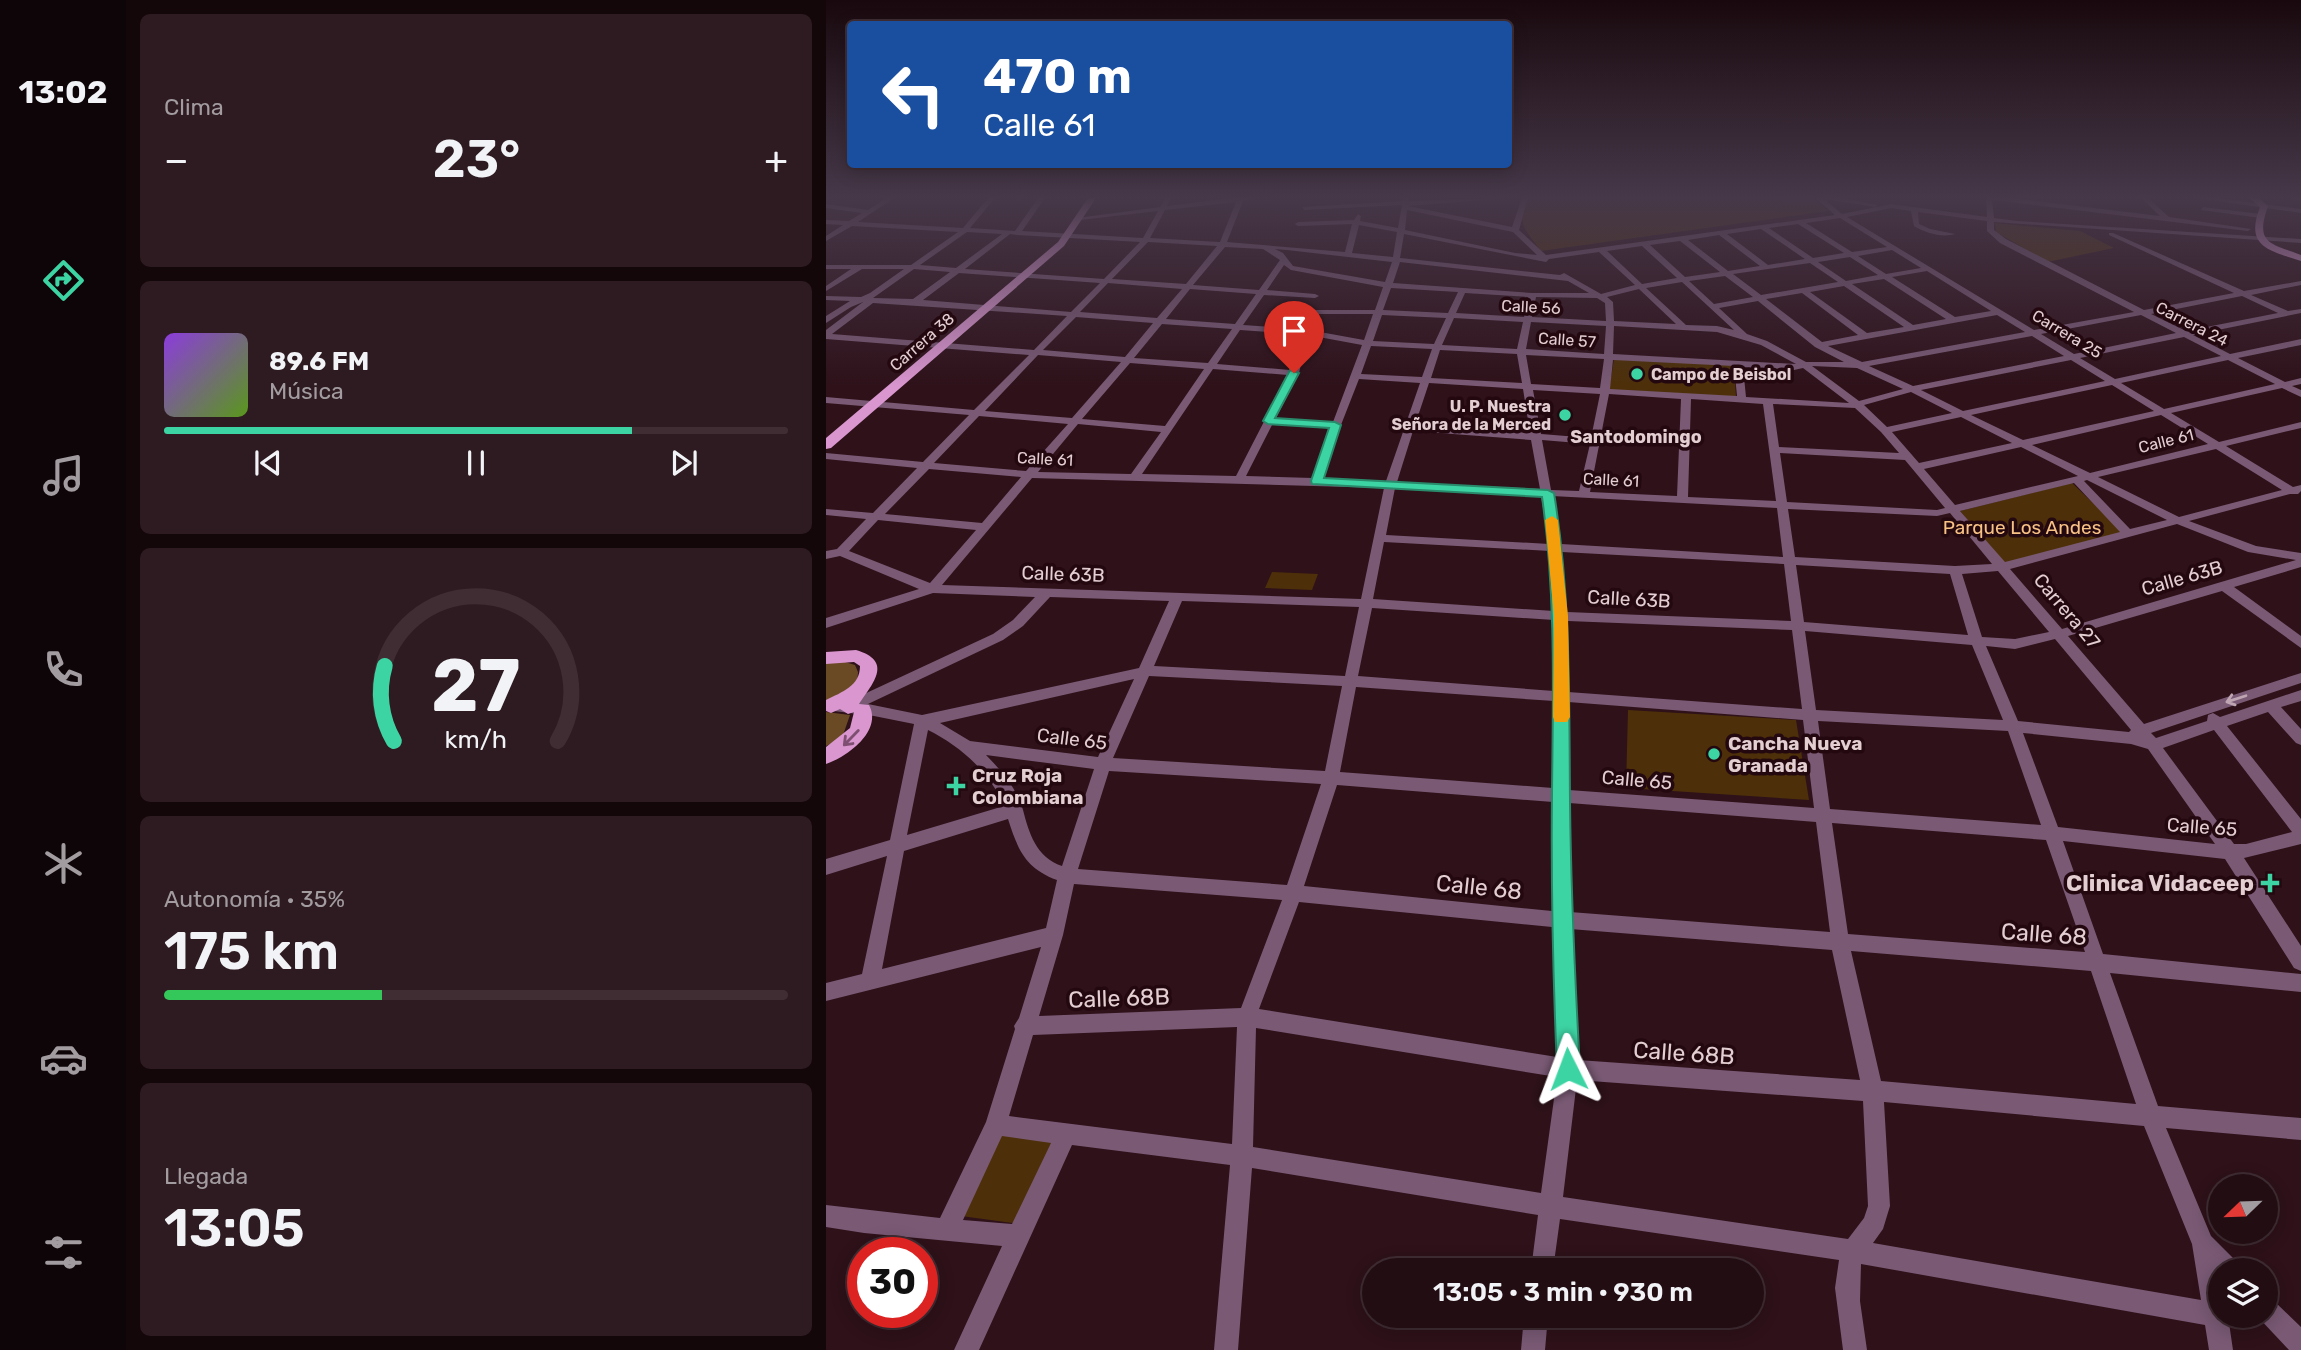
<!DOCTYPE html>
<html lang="es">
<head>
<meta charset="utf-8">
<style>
	body { margin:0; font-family:Rubik,sans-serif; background:#2e1b21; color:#f1f3f6; height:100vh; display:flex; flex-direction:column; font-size:26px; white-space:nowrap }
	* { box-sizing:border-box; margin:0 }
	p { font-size:23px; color:#a29ca0 }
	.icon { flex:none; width:38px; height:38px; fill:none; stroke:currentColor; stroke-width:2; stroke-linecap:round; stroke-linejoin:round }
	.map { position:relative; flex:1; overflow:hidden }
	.sheet { display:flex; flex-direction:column; gap:14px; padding:14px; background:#13070a; width:700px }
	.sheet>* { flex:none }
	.guide { position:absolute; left:21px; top:21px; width:665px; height:147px; border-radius:7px; box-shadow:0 4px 18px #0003,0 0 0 2px #3f2d33; background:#1a4fa0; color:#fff; overflow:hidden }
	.needle { width:46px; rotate:247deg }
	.tools { position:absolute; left:1382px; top:1174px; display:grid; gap:14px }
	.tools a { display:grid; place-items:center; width:70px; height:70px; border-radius:50%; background:#220d13; box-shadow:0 4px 18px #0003,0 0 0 2px #3f2d33; font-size:35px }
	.speed { position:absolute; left:21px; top:1237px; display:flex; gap:14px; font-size:35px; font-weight:700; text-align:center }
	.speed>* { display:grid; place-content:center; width:91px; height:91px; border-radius:50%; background:#220d13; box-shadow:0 4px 18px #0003,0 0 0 2px #3f2d33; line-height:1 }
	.speed .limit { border:10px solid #d22; background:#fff; color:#111 }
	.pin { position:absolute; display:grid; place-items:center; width:60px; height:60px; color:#fff; margin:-72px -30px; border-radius:50% 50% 50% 0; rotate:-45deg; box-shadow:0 0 7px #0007 }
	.pin .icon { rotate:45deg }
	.me { position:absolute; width:77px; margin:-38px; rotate:357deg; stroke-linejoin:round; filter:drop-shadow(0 0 5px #0008) }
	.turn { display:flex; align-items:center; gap:24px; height:147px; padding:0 21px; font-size:32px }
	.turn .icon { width:91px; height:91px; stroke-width:2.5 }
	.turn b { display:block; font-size:49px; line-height:60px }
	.big { font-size:52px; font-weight:600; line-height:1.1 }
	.sheet .card { flex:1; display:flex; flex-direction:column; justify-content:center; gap:10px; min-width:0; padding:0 24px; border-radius:10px; background:#2e1b21 }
	.sheet .dial { align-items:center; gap:0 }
	.dial svg { height:182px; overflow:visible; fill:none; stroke:#3f2d33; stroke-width:7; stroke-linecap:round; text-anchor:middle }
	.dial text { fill:#f1f3f6; stroke:none }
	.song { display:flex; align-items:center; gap:21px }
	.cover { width:84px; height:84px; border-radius:10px; background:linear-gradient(135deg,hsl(270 70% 55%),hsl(90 70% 35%)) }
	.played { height:7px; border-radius:4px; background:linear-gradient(90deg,#3dd4a3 75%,#3f2d33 75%) }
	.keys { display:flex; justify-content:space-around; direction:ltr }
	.heat { display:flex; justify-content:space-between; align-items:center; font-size:38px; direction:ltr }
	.charge { height:10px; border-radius:5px; background:linear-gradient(90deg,#34c759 35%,#3f2d33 0) }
	.trip { position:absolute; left:536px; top:1258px; width:402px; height:70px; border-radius:35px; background:#220d13; box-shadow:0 4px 18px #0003,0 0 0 2px #3f2d33; font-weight:600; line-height:70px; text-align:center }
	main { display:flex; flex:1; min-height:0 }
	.dock { display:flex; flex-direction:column; width:126px; justify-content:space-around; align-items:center; background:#0e0508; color:#a29ca0 }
	.dock .icon { width:49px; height:49px }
	.dock .on { color:#3dd4a3 }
	.dock b { font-size:32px; color:#f1f3f6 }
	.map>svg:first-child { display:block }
</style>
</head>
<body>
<main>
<nav class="dock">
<b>13:02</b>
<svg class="icon on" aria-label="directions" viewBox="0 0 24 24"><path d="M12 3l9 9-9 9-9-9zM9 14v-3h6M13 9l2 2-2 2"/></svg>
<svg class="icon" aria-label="music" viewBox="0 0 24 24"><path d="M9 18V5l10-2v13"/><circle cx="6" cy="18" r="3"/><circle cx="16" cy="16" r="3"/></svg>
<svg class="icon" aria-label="phone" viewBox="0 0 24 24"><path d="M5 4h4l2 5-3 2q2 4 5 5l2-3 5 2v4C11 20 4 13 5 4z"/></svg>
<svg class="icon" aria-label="climate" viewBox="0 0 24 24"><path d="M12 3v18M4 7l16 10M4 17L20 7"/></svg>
<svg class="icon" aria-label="car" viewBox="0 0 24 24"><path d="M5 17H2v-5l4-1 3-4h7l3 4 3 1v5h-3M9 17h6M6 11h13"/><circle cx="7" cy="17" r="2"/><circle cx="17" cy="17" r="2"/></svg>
<svg class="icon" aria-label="filters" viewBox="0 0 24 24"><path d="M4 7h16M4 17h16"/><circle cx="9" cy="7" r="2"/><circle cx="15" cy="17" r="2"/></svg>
</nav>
<section class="sheet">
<div class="card"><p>Clima</p>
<div class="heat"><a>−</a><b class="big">23°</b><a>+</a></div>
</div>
<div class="card">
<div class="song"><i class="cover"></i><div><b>89.6 FM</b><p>Música</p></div></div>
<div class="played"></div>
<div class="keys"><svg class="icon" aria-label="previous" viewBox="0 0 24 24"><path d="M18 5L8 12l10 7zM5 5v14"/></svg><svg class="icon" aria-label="pause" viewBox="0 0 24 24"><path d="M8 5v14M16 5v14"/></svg><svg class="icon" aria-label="next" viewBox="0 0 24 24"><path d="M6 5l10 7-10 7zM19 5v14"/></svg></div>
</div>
<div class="card dial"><svg viewBox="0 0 100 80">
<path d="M14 69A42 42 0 1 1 86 69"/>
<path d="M14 69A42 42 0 0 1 10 36" stroke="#3dd4a3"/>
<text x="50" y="56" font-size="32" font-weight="700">27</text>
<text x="50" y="72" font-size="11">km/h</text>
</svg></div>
<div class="card"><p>Autonomía · 35%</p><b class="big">175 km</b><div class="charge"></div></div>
<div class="card"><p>Llegada</p><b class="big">13:05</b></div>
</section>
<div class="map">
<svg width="1475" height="1350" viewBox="0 0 1475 1350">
	<rect width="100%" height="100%" fill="#2e1119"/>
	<g fill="#4d3009">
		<path d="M700,198H986L1003,211L715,251C699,229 691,226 700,198Z"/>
		<path d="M1169,223L1254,231L1288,248L1221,262L1170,232Z"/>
		<path d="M788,359L908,365L910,397L783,390Z"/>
		<path d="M1246,483L1297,532L1178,564L1134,511Z"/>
		<path d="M446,572L492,574L486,590L439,588Z"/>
		<path d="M802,710L970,720L983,800L800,788Z"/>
		<path d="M177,1131L231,1141L194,1224L135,1216Z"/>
	</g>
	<g fill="#6a4a24">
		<path d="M0,662H19L29,665L32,672L31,685L0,702Z"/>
		<path d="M0,712L24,715L16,738L0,746Z"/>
	</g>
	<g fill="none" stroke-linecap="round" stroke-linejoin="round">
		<g fill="#795974" fill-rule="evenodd">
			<path d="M60,198H68L32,222L137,228L162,198H169L144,228L189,231L212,198H219L196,231L317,238L332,211L254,220L251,218L334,207L339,198H345L341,206L404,198H428L417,201L401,242L519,252L526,224L472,226L469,224L472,222L528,220L532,214L535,216L534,221L572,228L576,205L478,210L476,207L576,201L577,198H583V201L682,198L582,206L686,227L696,198H702L693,230L720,255L1009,215L989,198H1017L1052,205L1049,207L998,199L1016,214L1065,204L1161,217L1160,198H1186L1334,216L1315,198H1322L1343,217L1425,229L1422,231L1166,200L1168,218L1191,221L1475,239V243L1168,222V230L1180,239L1318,310L1408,293L1283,235V233H1287L1418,291L1475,281V285L1425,295L1462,311L1475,309V313L1367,335L1404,354L1475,339V345L1412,358L1459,382L1475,378V384L1466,386L1475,390V397L1456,388L1345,413L1393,442L1475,422V428L1400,446L1467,487L1475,485V491L1472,494H1464L1363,521L1430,546L1475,553V567L1408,587L1475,636V648L1396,591L1242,636L1318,724L1475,673V683L1325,733L1330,738L1381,721L1382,715L1387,713L1394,717L1475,690V701L1455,707L1475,729V745L1470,743L1442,712L1401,726L1475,819V844L1418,858L1475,946V971L1468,968L1399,859L1237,841L1277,954L1475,974V992L1284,973L1332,1106L1475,1118V1140L1340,1128L1385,1236L1411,1262L1415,1270H1395V1316H1402L1407,1350H1383L1379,1325L1035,1264L1034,1301L1041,1350H1017L1009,1288L1013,1260L734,1219L727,1270H705L712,1215L426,1168L412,1350H388L404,1165L246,1145L153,1350H128L176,1246L38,1233L0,1227V1205L114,1218L160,1122L189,1029L188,1026L193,1018L215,947L0,1001V983L36,974L61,856L0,875V859L64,840L88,724L48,716L0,710V700L21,702L167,634L187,620L209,597L107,593L0,628V618L93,589L14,556L0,559V551L11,549L40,519L0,515V509L47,513L91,468L0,459V453L97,462L143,415L0,403V397L148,410L203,355L0,339V330L37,302L25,307L0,323V316L24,301L0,300V296L35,297L44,293L78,269H36L0,291V286L25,269H0V265H85L132,232L26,226L0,241V236L17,225L0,224V220L23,221L36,213L0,208V204L42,210ZM410,202L394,242L324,238L339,210ZM1065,208L1085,211L1088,226C1100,233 1116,238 1129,234L1104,229L1093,224L1092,212L1161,221V231L1174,243L1308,312L1208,330L1021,217ZM581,210L687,232L711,255L689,253L579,230ZM1014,218L1061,247L1026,252L980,223ZM972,224L1018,253L987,258L943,228ZM533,225L571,232L567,257L526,253ZM935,229L979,259L942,265L901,234ZM141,232L176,234L130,268L94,265ZM184,234L191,235L314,242L278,279L139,269ZM578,234L720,262L723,259L773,252L809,285L775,294L738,273L734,275L574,258ZM893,235L934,266L902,271L862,240ZM854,241L894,272L859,277L824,245ZM322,242L391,246L360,284L286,279ZM816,246L851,278L816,284L781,251ZM399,247L437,249L454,260L433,290L367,285ZM449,249L461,250L566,262L559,282L467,266L457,253ZM1066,250L1095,268L1060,274L1032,256ZM1024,257L1052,275L1020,281L992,262ZM574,262L742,281L763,293H706L567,283ZM984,263L1012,282L935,295L907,274ZM458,265L465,270L557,287L549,310H484L480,312L484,314H547L538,340L483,330L484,325L480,322L477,323L475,329L417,325L438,295L489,298L493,296L489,294L441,290ZM88,269L124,272L87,299L47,298ZM1101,271L1165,311L1129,317L1066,277ZM133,273L274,283L245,312L97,300ZM899,276L927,297L888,304L863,281ZM1058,279L1120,319L1087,325L1026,284ZM856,282L908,330L891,326L860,325L820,288ZM282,283L356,289L331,318L254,312ZM1018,286L1078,327L1041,333L984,292ZM565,288L632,292L622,313L557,310ZM364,289L430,294L409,324L340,319ZM813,289L850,324L788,321L787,302L781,297ZM639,293L702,297L698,317L630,313ZM976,293L1032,335L996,342L940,299ZM1416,296L1452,313L1360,331L1325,314ZM710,297L771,298L779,303L780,321L706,317ZM932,301L989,347L1018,362H980L941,341L921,334L893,308ZM47,303L241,316L208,350L6,334ZM556,315L620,318L608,344L547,341ZM1171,315L1199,332L1036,362L1002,346ZM1315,315L1350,333L1248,354L1215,334ZM250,317L327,323L299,357L217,350ZM628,318L697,322L691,349L616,345ZM705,322L780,326L778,354L700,349ZM336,324L406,329L382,363L308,358ZM788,326L891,332L935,345L970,364L787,354ZM414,330L473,334L464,370L391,364ZM482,335L536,345L507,422L450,418L473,373ZM1206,336L1238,356L1087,386L1043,366ZM1358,337L1395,356L1289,379L1254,358ZM545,346L606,349L596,377L535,374ZM614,350L691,354L696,383L605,378ZM212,355L295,362L246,418L159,411ZM700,355L778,359L774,388L705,384ZM787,360L908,366L911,396L784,389ZM1245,360L1279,381L1137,411L1095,390ZM1402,360L1449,384L1338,409L1295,383ZM304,363L378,369L339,426L256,419ZM986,366L1031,368L1077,389L1033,401ZM917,367L968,370L977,368L1023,403L920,397ZM387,369L462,375L410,476L316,474ZM533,379L594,383L560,481L497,478L504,453ZM603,383L697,389L704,433L589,425ZM1286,385L1328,411L1197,440L1145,415ZM707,390L774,394L765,438L715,434ZM1085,392L1126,413L1061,427L1038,405ZM783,394L855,399L851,496L764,492ZM865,399L937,404L950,501L862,497ZM947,404L1029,408L1055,432L1073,453L953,447ZM1335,415L1382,444L1264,473L1206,445ZM153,416L242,424L200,471L108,463ZM1135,417L1186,443L1093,463L1066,432ZM447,423L504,428L487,478L420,476ZM252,424L335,432L305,474L212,472ZM587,431L705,440L714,489L571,482ZM716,440L764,444L753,491L725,490ZM1195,447L1252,476L1129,505L1098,469ZM1390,449L1456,490L1353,517L1272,477ZM954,453L1079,460L1119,508L1111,510L961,502ZM103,469L195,477L156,523L59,514ZM206,478L558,488L535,599L116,585ZM1261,480L1341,520L1304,529L1258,481ZM1248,483L1294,532L1179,562L1134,511ZM569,488L715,496L723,544L560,535ZM726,496L951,508L957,557L735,544ZM962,509L1111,516L1124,513L1166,564L1129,566L969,557ZM52,520L150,530L104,583L23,551ZM1351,524L1422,552L1470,560L1236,629L1184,569ZM558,542L724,551L728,611L547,599ZM736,552L958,564L965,621L741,612ZM970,565L1124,574L1142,635L978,622ZM1172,571L1223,632L1189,639L1156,637L1136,574ZM224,597L343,601L313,668L96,715L42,704L177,640L197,626ZM356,601L533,607L519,676L328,666ZM546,608L728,620V691L532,676ZM742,621L966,630L976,709L742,692ZM979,631L1146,645L1177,720L990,710ZM1229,639L1305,730L1303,732L1192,721L1160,646L1189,649ZM323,676L516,686L499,771L287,758ZM308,679L272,757L144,741L114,723ZM530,687L728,701L727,788L514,772ZM742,702L977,720L988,808L743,790ZM992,721L1182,731L1215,825L1004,809ZM102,730C134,746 164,772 178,806L81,835ZM1388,730L1466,832L1420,844H1408L1337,748ZM1197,733L1305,744L1322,749L1389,844L1232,827ZM160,755L268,769L236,866C210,857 203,833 197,810C192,790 175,770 160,755ZM283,771L495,784L461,885L252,869ZM511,785L727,802L726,911L478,886ZM743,803L990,822L1004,932L744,912ZM182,819C192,850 199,868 231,880L220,928L56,969L78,851ZM1006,823L1220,840L1259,952L1022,934ZM248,884L456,900L415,1008L213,1016L237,935ZM473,902L726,927L731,1057L433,1009ZM744,929L1006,950L1034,1080L752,1060ZM1025,951L1265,971L1310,1104L1055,1081ZM411,1027L406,1144L183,1116L207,1035ZM430,1028L731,1077L715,1193L427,1147ZM751,1080L1037,1101L1042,1206L1038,1218L1022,1239L737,1197ZM1058,1102L1318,1126L1366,1244L1375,1300L1047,1243L1057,1229L1064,1206ZM176,1136L225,1143L186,1224L137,1220Z"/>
			<path d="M1370,198H1392L1475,209V213Z"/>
			<path d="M1466,198H1475V201L1467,199Z"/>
			<path d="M1377,207L1435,214L1438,216L1435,218L1375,210Z"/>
			<path d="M1440,1297L1448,1301L1475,1327V1350H1463L1432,1317L1440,1316Z"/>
			<path d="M698,1316H722L719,1350H695Z"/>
		</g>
		<g fill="#d996cf" fill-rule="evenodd">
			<path d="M262,198H270L238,246L5,448L0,449V438L232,242Z"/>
			<path d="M1423,198H1433L1442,206C1429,243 1443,243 1475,255V261C1441,250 1419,246 1434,207Z"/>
			<path d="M30,650C67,661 48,682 33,704L43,705C57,731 21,757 0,764V747L24,728L28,712L22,714L14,709L5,713L0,711V700C16,692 34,686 34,666L28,662L0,664V652Z"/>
		</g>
	</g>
	<defs><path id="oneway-shaft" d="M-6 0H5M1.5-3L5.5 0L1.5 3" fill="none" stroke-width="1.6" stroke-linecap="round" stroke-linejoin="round" transform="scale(1.75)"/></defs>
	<use stroke="#bea5b1" href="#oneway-shaft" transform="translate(1410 699) rotate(162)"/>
	<use stroke="#7e4f70" href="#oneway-shaft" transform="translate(25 738) rotate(134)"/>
	<linearGradient id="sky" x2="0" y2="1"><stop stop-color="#19090e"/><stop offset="0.51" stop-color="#463849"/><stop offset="1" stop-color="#463849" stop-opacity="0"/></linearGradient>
	<rect width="1475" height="387" fill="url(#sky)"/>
	<path fill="#3dd4a3" stroke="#288a6a" stroke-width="2" d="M464,370L473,373L449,418L509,422L515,425L498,478L722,490L728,493C745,596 743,698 744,802C745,891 749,980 754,1069L750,1077L742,1080L734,1077L731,1069C727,977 725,885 726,793C727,694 730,595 716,497L486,484L485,481L503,428L442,424L437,421Z"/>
	<path fill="#f59e0b" d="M726,516L732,520L742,616L744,717L741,722H729L727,717L728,616L719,520Z"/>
	<g fill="#3dd4a3" stroke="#240810" stroke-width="2.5">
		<circle cx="811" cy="374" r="7"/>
		<circle cx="739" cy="415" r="7"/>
		<circle cx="888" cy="754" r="7"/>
		<path d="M126.5 775.5h7v7h7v7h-7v7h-7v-7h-7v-7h7z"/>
		<path d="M1440.5 872.5h7v7h7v7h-7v7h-7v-7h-7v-7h7z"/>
	</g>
	<g text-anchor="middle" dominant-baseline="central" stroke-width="7" stroke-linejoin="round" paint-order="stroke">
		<g font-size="16" fill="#e3ced2" stroke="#240810">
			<text transform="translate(705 307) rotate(3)">Calle 56</text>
			<text transform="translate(1366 324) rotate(27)">Carrera 24</text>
			<text transform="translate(1241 334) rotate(31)">Carrera 25</text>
			<text transform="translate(741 340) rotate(4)">Calle 57</text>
			<text transform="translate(96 342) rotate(-41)">Carrera 38</text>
			<text transform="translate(1340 441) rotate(-14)">Calle 61</text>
			<text transform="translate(219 459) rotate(3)">Calle 61</text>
			<text transform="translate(785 480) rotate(3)">Calle 61</text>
		</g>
		<g font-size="16" font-weight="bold" fill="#e3ced2" stroke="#240810" text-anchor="start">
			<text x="825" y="374">Campo de Beisbol</text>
			<text x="725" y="406" text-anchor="end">U. P. Nuestra<tspan x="725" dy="18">Señora de la Merced</tspan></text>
		</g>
		<g font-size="18" font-weight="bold" fill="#e3ced2" stroke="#240810">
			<text x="810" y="437">Santodomingo</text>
		</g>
		<g font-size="19" fill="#f8c285" stroke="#240810">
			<text x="1196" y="527">Parque Los Andes</text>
		</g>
		<g font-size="19" fill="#e3ced2" stroke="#240810">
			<text transform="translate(237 574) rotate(2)">Calle 63B</text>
			<text transform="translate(1356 578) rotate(-16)">Calle 63B</text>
			<text transform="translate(803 599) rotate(3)">Calle 63B</text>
			<text transform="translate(1241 611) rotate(50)">Carrera 27</text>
			<text transform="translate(246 739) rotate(7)">Calle 65</text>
			<text transform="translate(811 780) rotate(5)">Calle 65</text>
			<text transform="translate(1376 827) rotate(4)">Calle 65</text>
		</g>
		<g font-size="19" font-weight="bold" fill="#e3ced2" stroke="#240810" text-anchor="start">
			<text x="902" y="743">Cancha Nueva<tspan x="902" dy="22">Granada</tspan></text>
			<text x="146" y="775">Cruz Roja<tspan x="146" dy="22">Colombiana</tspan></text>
		</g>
		<g font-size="23" font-weight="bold" fill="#e3ced2" stroke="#240810" text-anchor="end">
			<text x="1428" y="883">Clinica Vidaceep</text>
		</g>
		<g font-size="23" fill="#e3ced2" stroke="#240810">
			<text transform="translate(653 887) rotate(6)">Calle 68</text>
			<text transform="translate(1218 934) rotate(4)">Calle 68</text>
			<text transform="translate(293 998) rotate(-2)">Calle 68B</text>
			<text transform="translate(858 1053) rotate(4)">Calle 68B</text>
		</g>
	</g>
</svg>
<div class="tools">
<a><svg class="needle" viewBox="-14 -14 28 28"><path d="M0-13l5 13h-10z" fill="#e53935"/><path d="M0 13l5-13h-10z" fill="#a29ca0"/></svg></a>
<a><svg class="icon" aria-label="layers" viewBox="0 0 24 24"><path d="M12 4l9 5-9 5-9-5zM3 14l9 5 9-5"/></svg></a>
</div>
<div class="speed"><div class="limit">30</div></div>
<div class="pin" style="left:468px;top:373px;background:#d93025"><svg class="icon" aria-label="arrive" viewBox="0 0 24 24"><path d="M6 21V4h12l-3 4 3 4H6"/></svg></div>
<svg class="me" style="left:742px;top:1069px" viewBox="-20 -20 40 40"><path d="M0-17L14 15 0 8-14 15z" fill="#3dd4a3" stroke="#fff" stroke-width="4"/></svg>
<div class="trip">13:05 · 3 min · 930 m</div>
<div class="guide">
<div class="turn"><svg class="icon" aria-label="left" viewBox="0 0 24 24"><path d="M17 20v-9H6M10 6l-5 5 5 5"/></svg><div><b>470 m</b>Calle 61</div></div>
</div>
</div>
</main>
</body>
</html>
